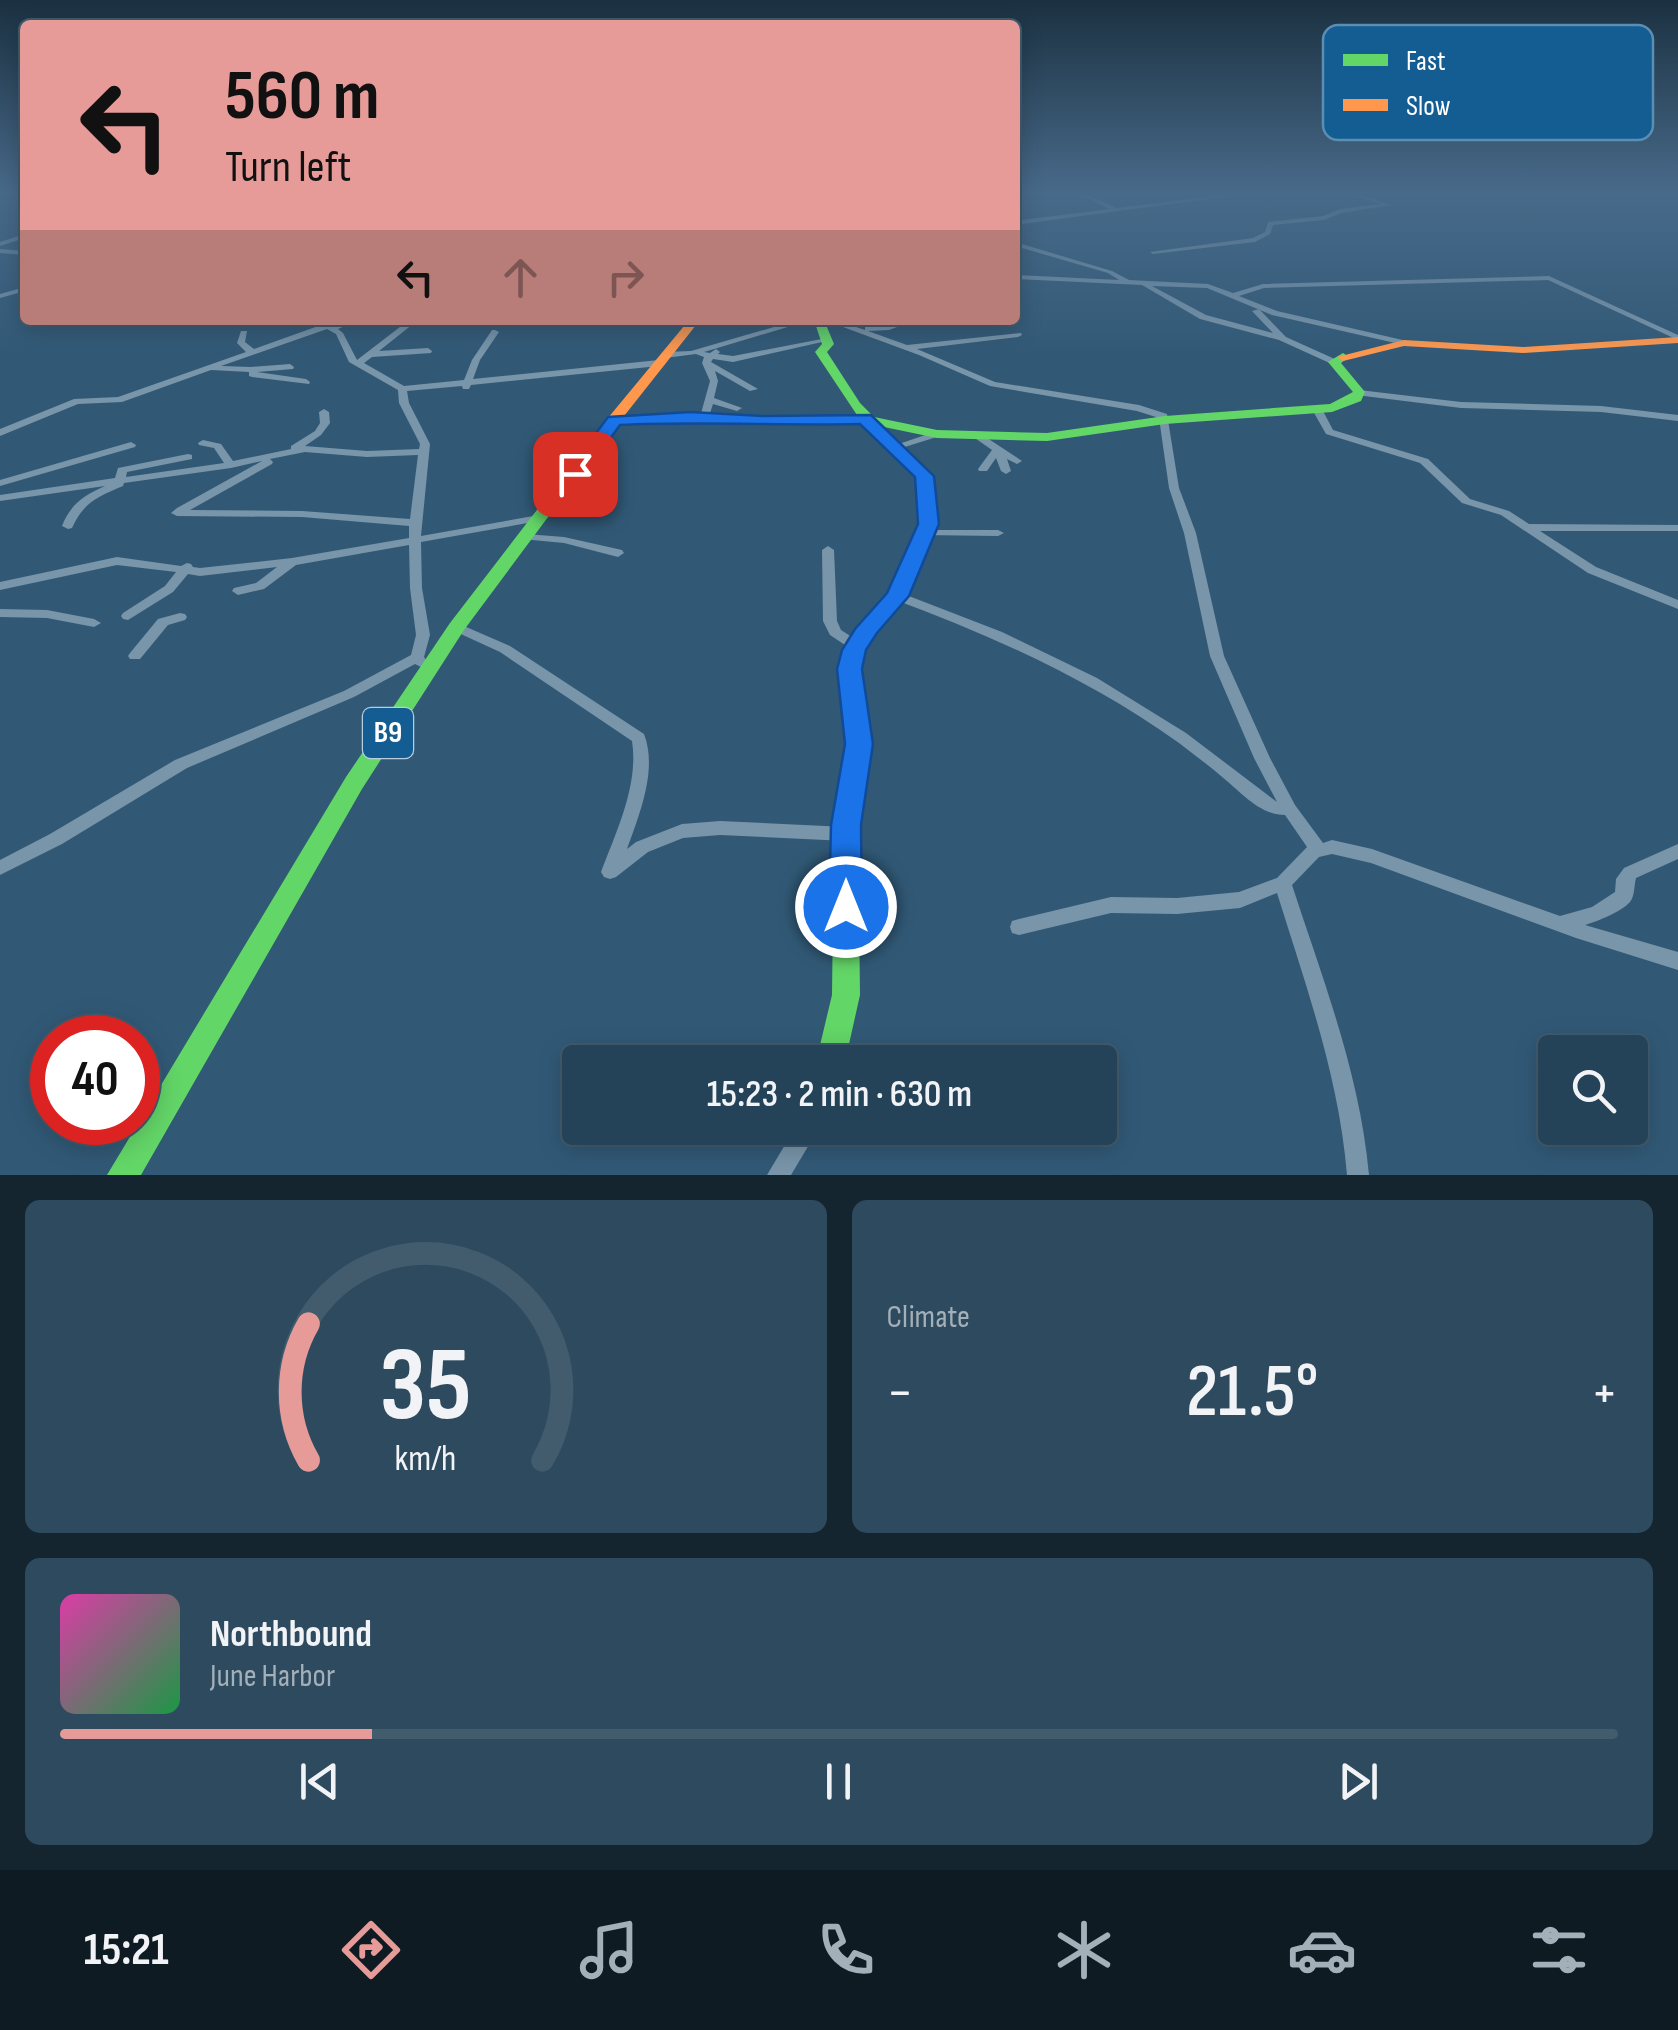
<!DOCTYPE html>
<html lang="en">
<head>
<meta charset="utf-8">
<style>
	body { margin:0; font-family:"Sofia Sans Condensed",sans-serif; background:#2d4a5e; color:#f1f3f6; height:100vh; display:flex; flex-direction:column; font-size:38px; white-space:nowrap }
	* { box-sizing:border-box; margin:0 }
	p { font-size:32px; color:#a3b0ba }
	.icon { flex:none; width:55px; height:55px; fill:none; stroke:currentColor; stroke-width:2; stroke-linecap:round; stroke-linejoin:round }
	.map { position:relative; height:1175px; overflow:hidden }
	.drawer { display:flex; flex-direction:column; gap:25px; padding:25px; background:#142530; flex:1 }
	.drawer>* { flex:none }
	.top-card { position:absolute; left:20px; top:20px; width:1000px; height:305px; border-radius:10px; box-shadow:0 5px 25px #0003,0 0 0 2px #425c6e; background:#e69b98; color:#111; overflow:hidden }
	.fabs { position:absolute; left:1538px; top:1035px; display:grid; gap:20px }
	.fabs a { display:grid; place-items:center; width:110px; height:110px; border-radius:10px; background:#254358; box-shadow:0 5px 25px #0003,0 0 0 2px #425c6e; font-size:50px }
	.speed { position:absolute; left:30px; top:1015px; display:flex; gap:20px; font-size:50px; font-weight:700; text-align:center }
	.speed>* { display:grid; place-content:center; width:130px; height:130px; border-radius:50%; background:#254358; box-shadow:0 5px 25px #0003,0 0 0 2px #425c6e; line-height:1 }
	.speed .limit { border:15px solid #d22; background:#fff; color:#111 }
	.pin { position:absolute; display:grid; place-items:center; width:85px; height:85px; color:#fff; margin:-42px; border-radius:20px; box-shadow:0 5px 15px #0006 }
	.me { position:absolute; width:110px; margin:-55px; rotate:0deg; stroke-linejoin:round; filter:drop-shadow(0 0 8px #0008) }
	.turn { display:flex; align-items:center; gap:35px; height:210px; padding:0 40px; font-size:45px }
	.turn .icon { width:130px; height:130px; stroke-width:2.5 }
	.turn b { display:block; font-size:70px; line-height:85px }
	.lanes { display:flex; align-items:center; height:95px; padding:0 40px; background:#0003; justify-content:center; gap:50px; direction:ltr }
	.lanes .off { opacity:.35 }
	.big { font-size:75px; font-weight:600; line-height:1.1 }
	.drawer .card { flex:1; display:flex; flex-direction:column; justify-content:center; gap:15px; min-width:0; padding:0 35px; border-radius:15px; background:#2d4a5e }
	.drawer .dial { align-items:center; gap:0 }
	.dial svg { height:260px; overflow:visible; fill:none; stroke:#425c6e; stroke-width:7; stroke-linecap:round; text-anchor:middle }
	.dial text { fill:#f1f3f6; stroke:none }
	.song { display:flex; align-items:center; gap:30px }
	.cover { width:120px; height:120px; border-radius:15px; background:linear-gradient(135deg,hsl(320 70% 55%),hsl(140 70% 35%)) }
	.played { height:10px; border-radius:5px; background:linear-gradient(90deg,#e69b98 20%,#425c6e 20%) }
	.keys { display:flex; justify-content:space-around; direction:ltr }
	.heat { display:flex; justify-content:space-between; align-items:center; font-size:55px; direction:ltr }
	.drawer .tiles { flex:1; display:grid; gap:25px; grid-template-columns:1fr 1fr }
	.card:last-child { grid-column:span 2 }
	.trip { position:absolute; left:562px; top:1045px; width:555px; height:100px; border-radius:10px; background:#254358; box-shadow:0 5px 25px #0003,0 0 0 2px #425c6e; font-weight:600; line-height:100px; text-align:center }
	.dock { display:flex; height:160px; justify-content:space-around; align-items:center; background:#0f1b23; color:#a3b0ba }
	.dock .icon { width:70px; height:70px }
	.dock .on { color:#e69b98 }
	.dock b { font-size:45px; color:#f1f3f6 }
	.map>svg:first-child { display:block }
</style>
</head>
<body>
<div class="map">
<svg width="1678" height="1175" viewBox="0 0 1678 1175">
	<rect width="100%" height="100%" fill="#315976"/>
	<g fill="none" stroke-linecap="round" stroke-linejoin="round">
		<g fill="#7995a9" fill-rule="evenodd">
			<path d="M1061,192L1091,196L1116,208L1249,192H1261L1015,225V221L1109,209L1087,198Z"/>
			<path d="M1344,192H1350L1392,205L1341,213L1324,220L1273,225L1270,234L1255,242L1153,254L1150,252L1253,238L1265,232L1268,222L1323,216L1340,209L1381,204Z"/>
			<path d="M25,234V238L0,246V242Z"/>
			<path d="M1015,242L1112,271L1129,280L1208,284L1233,293L1263,284L1549,276L1678,335V340L1548,280L1264,288L1239,296L1277,311L1407,341V345H1404L1272,315L1207,288L1152,286L1206,315L1273,333L1252,311L1259,309L1286,337L1337,360L1338,362L1334,365L1279,340L1200,319L1142,285L1015,279V275L1119,280L1108,273L1015,246Z"/>
			<path d="M0,249L25,251V255L0,253Z"/>
			<path d="M25,287V291L0,298V294Z"/>
			<path d="M315,320H324L333,326L347,320H358L338,329L343,333L357,360L409,320H418L379,351L428,348L432,351L431,353L372,357L364,363L404,386L464,380L472,360L492,330H495L499,332L480,360L473,379L659,360L663,363L659,366L471,385L469,389H463L462,386L407,391L409,403L430,444L421,536L539,515L545,518L539,521L421,542L422,588L430,635L424,657L428,663L426,666L421,667L415,664L354,697L187,768L62,844L0,875V860L50,834L175,760L344,691L411,655L416,635L410,588L409,545L296,565L264,589L238,595L232,591L234,588L256,583L277,567L200,576L188,574L173,592L128,620L123,619L121,616L123,613L165,586L176,572L117,565L0,590V582L117,557L181,566L187,563L191,564L193,567L200,568L292,558L409,538V526L302,517L177,516L171,513L177,508L262,461L231,468L124,483L123,486C97,497 84,502 72,528L68,529L62,526C70,505 84,495 105,486L0,501V495L115,478L118,468L188,454L192,455V459L127,472L126,477L224,463L214,448L199,445L198,443L203,440L221,444L233,461L291,449V446L315,431L320,423L319,412L324,409L329,412L330,423L321,435L305,446L367,451L419,449L420,444L399,403L398,390L349,362L336,334L327,329L221,366L251,367L290,364L294,367L293,369L257,372L306,379L310,382L309,384L252,377L249,376V372L211,370L122,402L78,404L0,436V429L74,399L118,397L246,352L237,343L241,331H247L245,342L254,349L321,325ZM305,452L367,457L418,455L410,519L302,511L190,510L272,464L273,462L270,459Z"/>
			<path d="M798,320H811L704,352L710,353L716,349L720,352L718,354L733,356L827,338L831,340L733,362L713,359L711,362L758,389L750,391L715,371L718,381L714,398L742,408L737,411L713,404L708,419H702L700,417L710,381L702,363L704,357L696,354L665,358L661,355L665,352L691,351Z"/>
			<path d="M824,320H835L865,330V327H868L888,326L904,320H916L889,330L868,331L907,345L1021,333L1022,335L1018,337L917,349L995,382L1139,405L1167,414L1179,488L1196,533L1224,656L1270,758L1295,805L1323,843L1332,840L1372,849L1560,916L1592,907L1615,892L1616,879L1624,868L1678,844V859L1636,878C1634,885 1635,896 1630,902C1621,912 1598,921 1585,925L1678,952V970L1576,938L1371,863L1332,854L1319,857L1292,885C1323,980 1360,1074 1369,1175H1347C1339,1077 1306,986 1277,893L1240,908L1177,914L1111,913L1019,935L1012,933L1010,927L1012,921L1019,919L1111,897L1177,898L1239,892L1277,878L1307,847L1285,815C1259,815 1240,791 1221,776C1207,764 1193,754 1179,743C1091,680 993,636 893,599L891,596L893,593H901L1002,632L1097,678L1186,733L1277,802L1254,758L1210,656L1184,533L1169,488L1159,418L1137,411L990,386L919,355Z"/>
			<path d="M1359,390L1461,402L1601,406L1678,415V421L1601,412L1461,408L1356,395V391Z"/>
			<path d="M1318,408L1323,411L1333,430L1428,459L1470,499L1509,511L1529,524L1678,525V531H1540L1596,567L1678,600V609L1588,573L1501,515L1462,503L1420,463L1326,434L1313,411Z"/>
			<path d="M937,431L942,434L940,436L895,450L890,447Z"/>
			<path d="M975,431L978,432L1022,461L1017,464L1007,459L1011,471L1006,474L1001,471L996,458L987,471H979L978,469L992,450L972,436L970,434Z"/>
			<path d="M131,442L136,445L135,447L0,486V480Z"/>
			<path d="M925,530H998L1004,533L998,536L921,535L919,533L921,531Z"/>
			<path d="M526,534L564,537L622,550L624,553L618,557L564,543L522,539L520,537Z"/>
			<path d="M828,546L834,550L837,621L841,630L861,643L863,646L861,649H851L830,635L823,621L822,550Z"/>
			<path d="M0,609L47,610L94,619L101,623L94,627L47,618L0,617Z"/>
			<path d="M180,613L185,614L187,617L185,620L168,625L140,659H130L128,656L130,653L158,619Z"/>
			<path d="M457,623L510,646L644,734C658,770 639,815 627,849L636,842L682,824L720,821L846,827L852,829L854,834L852,839L846,841L720,835L683,838L648,852L616,877L610,879L604,877L601,872C616,832 639,785 632,741L500,652L452,630L450,627Z"/>
			<path d="M795,1128H819L791,1175H767Z"/>
		</g>
		<g fill="#63d668" fill-rule="evenodd">
			<path d="M814,320H824L834,344L827,352L860,403L874,417L937,430L1047,433L1165,416L1330,404L1353,392L1328,362L1343,353L1349,357L1341,363L1365,392L1361,401L1332,412L1165,424L1047,441L937,438L884,427L932,476L933,533L906,596L874,632L864,650L860,669L870,744L858,825L860,995L845,1062H816L832,995L834,825L848,744L840,669L844,650L858,629L889,594L917,533L918,477L865,423L614,424L607,420L614,416L857,415L815,352L822,344Z"/>
			<path d="M608,423L615,427L464,630L362,789L141,1175H107L346,777L450,623L603,424Z"/>
		</g>
		<g fill="#ff974d" fill-rule="evenodd">
			<path d="M689,320H700L613,430H603V424Z"/>
			<path d="M1678,337V343L1523,353L1404,346L1343,361L1337,357L1404,340L1523,347Z"/>
		</g>
	</g>
	<linearGradient id="sky" x2="0" y2="1"><stop stop-color="#1b3141"/><stop offset="0.54" stop-color="#486a8a"/><stop offset="1" stop-color="#486a8a" stop-opacity="0"/></linearGradient>
	<rect width="1678" height="356" fill="url(#sky)"/>
	<path fill="#1a73e8" stroke="#114b97" stroke-width="2.5" d="M690,412L763,416L871,415L934,476L939,524L909,596L877,633L866,650L862,669L873,744L861,825L862,907L857,917L846,921L834,917L829,907L831,825L845,744L837,669L842,650L855,629L887,593L918,524L915,477L860,424C780,426 700,421 620,425L582,478L575,480L566,474L608,417Z"/>
	<g text-anchor="middle" dominant-baseline="central" stroke-width="10" stroke-linejoin="round" paint-order="stroke">
		<rect fill="#145d93" stroke="#b8cedf" stroke-width="2.5" x="363" y="708" width="50" height="50" rx="8"/>
		<g font-size="30" font-weight="bold" fill="#fff">
			<text x="388" y="733">B9</text>
		</g>
	</g>
	<rect x="1323" y="25" width="330" height="115" rx="15" fill="#145d93" stroke="#5a8eb3" stroke-width="2.5"/>
	<rect x="1343" y="54" width="45" height="12" fill="#63d668"/>
	<rect x="1343" y="99" width="45" height="12" fill="#ff974d"/>
	<g font-size="28" fill="#fff">
		<text x="1406" y="70">Fast</text>
		<text x="1406" y="115">Slow</text>
	</g>
</svg>
<div class="fabs">
<a><svg class="icon" aria-label="search" viewBox="0 0 24 24"><circle cx="10" cy="10" r="6"/><path d="M15 15l6 6"/></svg></a>
</div>
<div class="speed"><div class="limit">40</div></div>
<div class="pin" style="left:575px;top:474px;background:#d93025"><svg class="icon" aria-label="arrive" viewBox="0 0 24 24"><path d="M6 21V4h12l-3 4 3 4H6"/></svg></div>
<svg class="me" style="left:846px;top:907px" viewBox="-20 -20 40 40"><circle r="17" fill="#1a73e8" stroke="#fff" stroke-width="3"/><path d="M0-11L8 9 0 5-8 9z" fill="#fff"/></svg>
<div class="trip">15:23 · 2 min · 630 m</div>
<div class="top-card">
<div class="turn"><svg class="icon" aria-label="left" viewBox="0 0 24 24"><path d="M17 20v-9H6M10 6l-5 5 5 5"/></svg><div><b>560 m</b>Turn left</div></div>
<div class="lanes"><svg class="icon" aria-label="left" viewBox="0 0 24 24"><path d="M17 20v-9H6M10 6l-5 5 5 5"/></svg><svg class="icon off" aria-label="ahead" viewBox="0 0 24 24"><path d="M12 20V5M6 11l6-6 6 6"/></svg><svg class="icon off" aria-label="right" viewBox="0 0 24 24"><path d="M7 20v-9h11M14 6l5 5-5 5"/></svg></div>
</div>
</div>
<section class="drawer">
<div class="tiles">
<div class="card dial"><svg viewBox="0 0 100 80">
<path d="M14 69A42 42 0 1 1 86 69"/>
<path d="M14 69A42 42 0 0 1 14 27" stroke="#e69b98"/>
<text x="50" y="56" font-size="32" font-weight="700">35</text>
<text x="50" y="72" font-size="11">km/h</text>
</svg></div>
<div class="card"><p>Climate</p>
<div class="heat"><a>−</a><b class="big">21.5°</b><a>+</a></div>
</div>
<div class="card">
<div class="song"><i class="cover"></i><div><b>Northbound</b><p>June Harbor</p></div></div>
<div class="played"></div>
<div class="keys"><svg class="icon" aria-label="previous" viewBox="0 0 24 24"><path d="M18 5L8 12l10 7zM5 5v14"/></svg><svg class="icon" aria-label="pause" viewBox="0 0 24 24"><path d="M8 5v14M16 5v14"/></svg><svg class="icon" aria-label="next" viewBox="0 0 24 24"><path d="M6 5l10 7-10 7zM19 5v14"/></svg></div>
</div>
</div>
</section>
<nav class="dock">
<b>15:21</b>
<svg class="icon on" aria-label="directions" viewBox="0 0 24 24"><path d="M12 3l9 9-9 9-9-9zM9 14v-3h6M13 9l2 2-2 2"/></svg>
<svg class="icon" aria-label="music" viewBox="0 0 24 24"><path d="M9 18V5l10-2v13"/><circle cx="6" cy="18" r="3"/><circle cx="16" cy="16" r="3"/></svg>
<svg class="icon" aria-label="phone" viewBox="0 0 24 24"><path d="M5 4h4l2 5-3 2q2 4 5 5l2-3 5 2v4C11 20 4 13 5 4z"/></svg>
<svg class="icon" aria-label="climate" viewBox="0 0 24 24"><path d="M12 3v18M4 7l16 10M4 17L20 7"/></svg>
<svg class="icon" aria-label="car" viewBox="0 0 24 24"><path d="M5 17H2v-5l4-1 3-4h7l3 4 3 1v5h-3M9 17h6M6 11h13"/><circle cx="7" cy="17" r="2"/><circle cx="17" cy="17" r="2"/></svg>
<svg class="icon" aria-label="filters" viewBox="0 0 24 24"><path d="M4 7h16M4 17h16"/><circle cx="9" cy="7" r="2"/><circle cx="15" cy="17" r="2"/></svg>
</nav>
</body>
</html>
